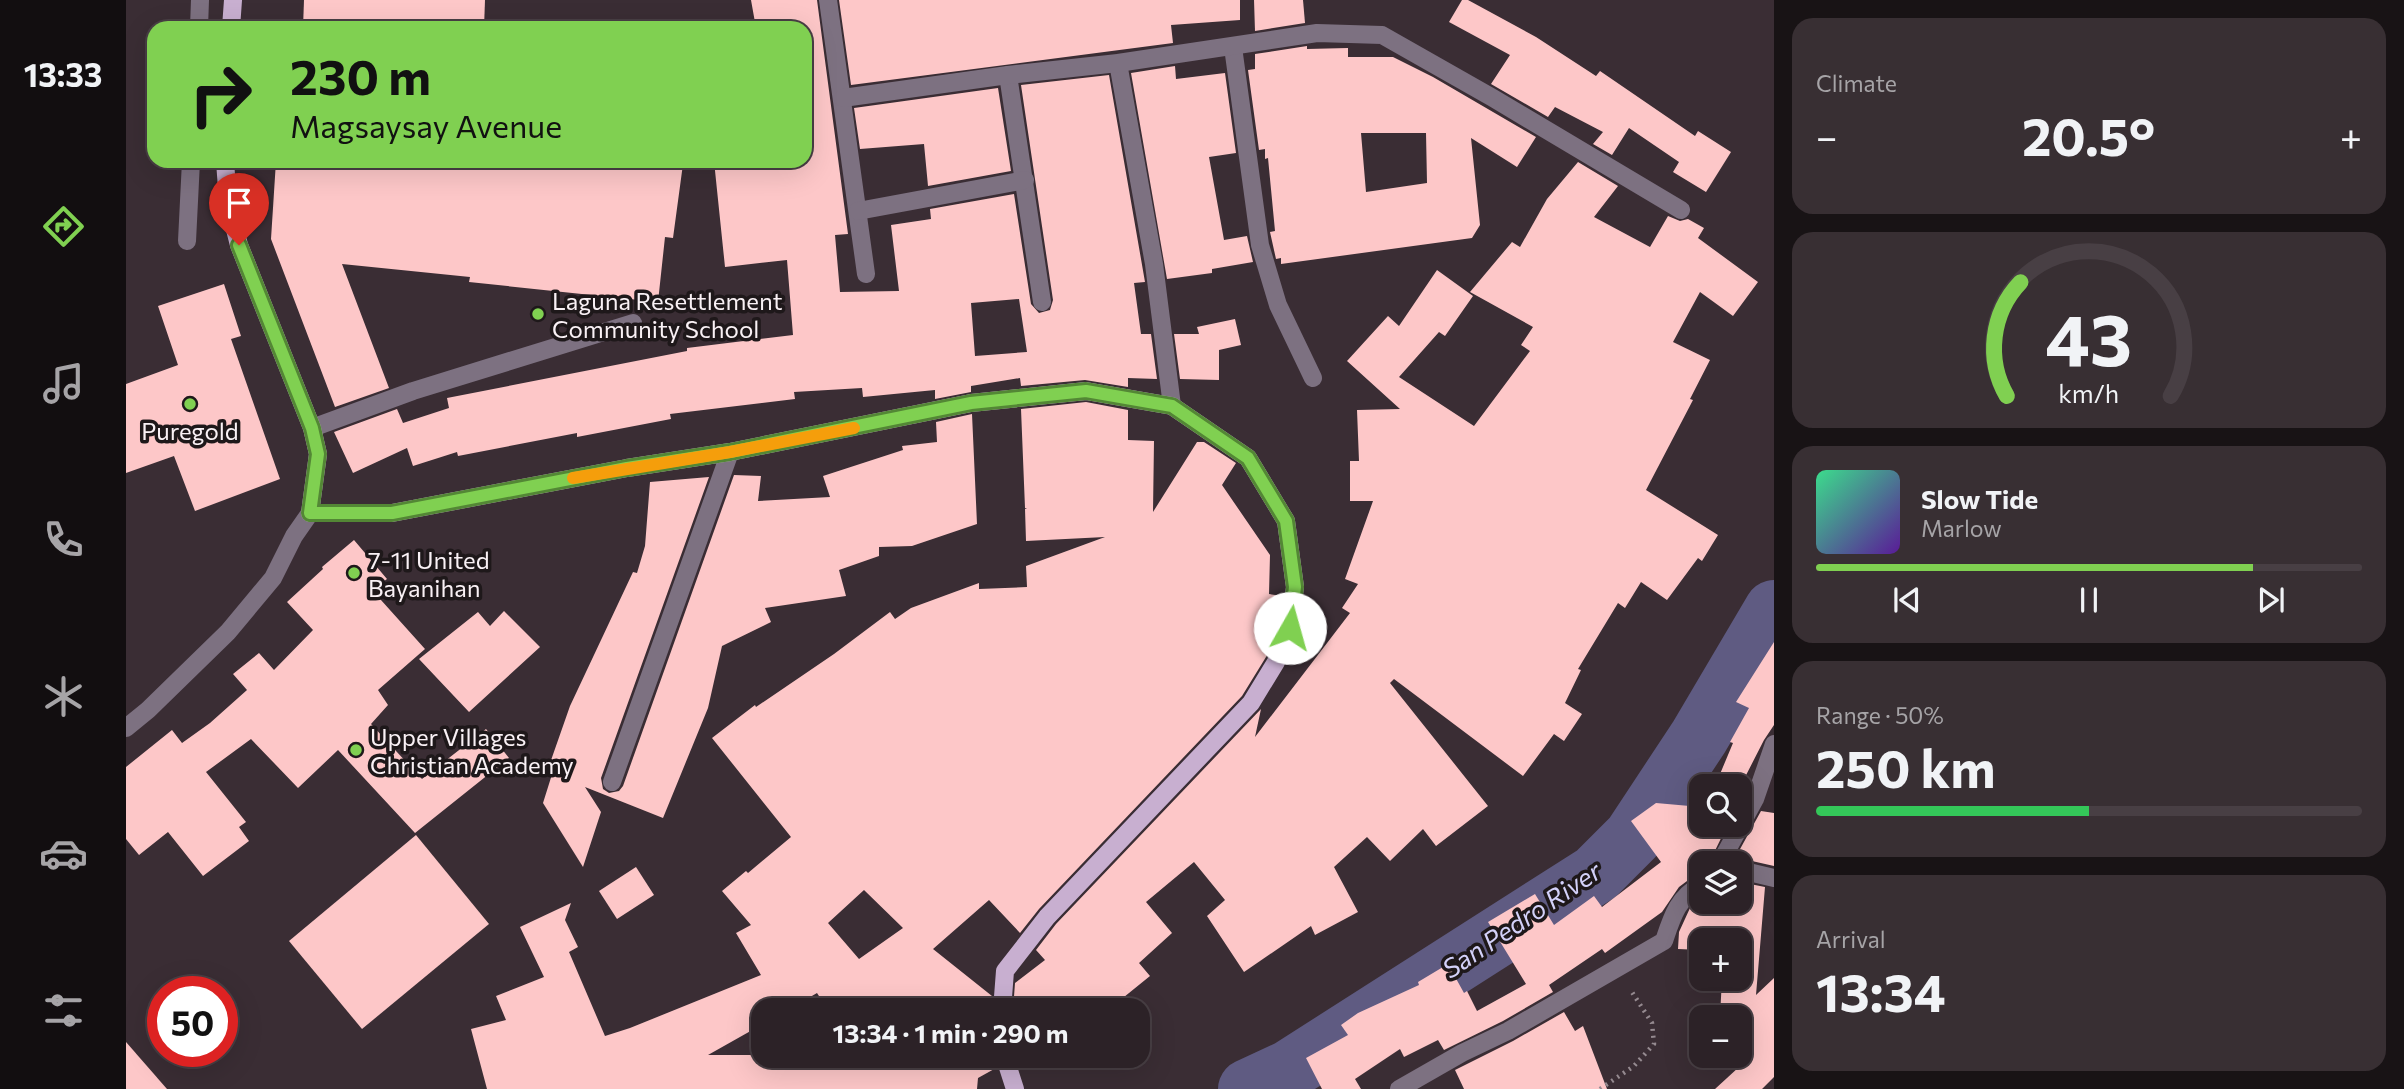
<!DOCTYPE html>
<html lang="en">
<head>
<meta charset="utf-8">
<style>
	body { margin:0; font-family:Commissioner,sans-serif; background:#382f33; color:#f1f3f6; height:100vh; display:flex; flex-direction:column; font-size:26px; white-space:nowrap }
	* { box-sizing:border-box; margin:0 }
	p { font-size:23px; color:#a6a4a7 }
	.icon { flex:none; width:38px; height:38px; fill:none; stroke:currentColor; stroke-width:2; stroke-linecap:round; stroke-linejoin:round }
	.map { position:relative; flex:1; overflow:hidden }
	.sheet { display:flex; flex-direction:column; gap:18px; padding:18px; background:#181315; width:630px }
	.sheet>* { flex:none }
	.top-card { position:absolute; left:21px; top:21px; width:665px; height:147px; border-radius:21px; box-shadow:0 7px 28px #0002,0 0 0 2px #483f44; background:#80d051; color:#111; overflow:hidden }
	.buttons { position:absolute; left:1563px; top:774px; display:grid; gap:14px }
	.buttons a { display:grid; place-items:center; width:63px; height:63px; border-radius:14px; background:#2c2227; box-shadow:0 7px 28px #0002,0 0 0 2px #483f44; font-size:35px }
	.speed { position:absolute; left:21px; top:976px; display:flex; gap:14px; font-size:35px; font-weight:700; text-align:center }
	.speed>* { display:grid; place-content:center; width:91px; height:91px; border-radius:50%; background:#2c2227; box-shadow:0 7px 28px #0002,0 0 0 2px #483f44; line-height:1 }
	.speed .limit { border:10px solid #d22; background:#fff; color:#111 }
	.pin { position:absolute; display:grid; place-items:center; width:60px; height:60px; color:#fff; margin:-72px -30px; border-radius:50% 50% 50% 0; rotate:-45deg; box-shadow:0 0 7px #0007 }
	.pin .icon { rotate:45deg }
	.me { position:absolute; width:77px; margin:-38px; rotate:7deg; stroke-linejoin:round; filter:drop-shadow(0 0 5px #0008) }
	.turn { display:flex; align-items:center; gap:24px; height:147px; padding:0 28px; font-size:32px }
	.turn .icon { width:91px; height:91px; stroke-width:2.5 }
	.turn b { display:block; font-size:49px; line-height:60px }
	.big { font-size:52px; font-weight:700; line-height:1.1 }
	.sheet .tile { flex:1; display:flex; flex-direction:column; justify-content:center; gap:10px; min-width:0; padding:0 24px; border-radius:21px; background:#382f33 }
	.sheet .dial { align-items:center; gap:0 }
	.dial svg { height:182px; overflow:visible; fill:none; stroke:#483f44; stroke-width:7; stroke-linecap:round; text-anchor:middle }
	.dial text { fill:#f1f3f6; stroke:none }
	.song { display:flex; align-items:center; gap:21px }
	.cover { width:84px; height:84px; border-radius:10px; background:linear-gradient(135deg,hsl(150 70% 55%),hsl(270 70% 35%)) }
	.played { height:7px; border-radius:4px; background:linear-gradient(90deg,#80d051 80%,#483f44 80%) }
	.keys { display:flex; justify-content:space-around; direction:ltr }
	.heat { display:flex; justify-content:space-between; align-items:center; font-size:38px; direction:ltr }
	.charge { height:10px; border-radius:5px; background:linear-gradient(90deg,#34c759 50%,#483f44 0) }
	.trip { position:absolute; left:625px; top:998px; width:399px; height:70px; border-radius:21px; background:#2c2227; box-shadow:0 7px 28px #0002,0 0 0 2px #483f44; font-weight:700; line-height:70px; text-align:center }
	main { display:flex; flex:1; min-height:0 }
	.tabs { display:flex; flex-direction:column; width:126px; justify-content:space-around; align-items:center; background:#120e10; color:#a6a4a7 }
	.tabs .icon { width:49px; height:49px }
	.tabs .current { color:#80d051 }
	.tabs b { font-size:32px; color:#f1f3f6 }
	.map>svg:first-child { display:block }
</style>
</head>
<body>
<main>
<nav class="tabs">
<b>13:33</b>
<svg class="icon current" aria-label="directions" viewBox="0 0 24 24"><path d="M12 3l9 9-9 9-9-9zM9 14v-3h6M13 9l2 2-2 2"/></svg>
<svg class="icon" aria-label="music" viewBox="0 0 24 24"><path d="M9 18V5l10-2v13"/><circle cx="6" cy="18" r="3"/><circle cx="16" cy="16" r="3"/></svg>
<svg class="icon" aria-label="phone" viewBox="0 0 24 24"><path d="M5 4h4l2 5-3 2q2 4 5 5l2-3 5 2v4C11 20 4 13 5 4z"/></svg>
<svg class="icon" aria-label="climate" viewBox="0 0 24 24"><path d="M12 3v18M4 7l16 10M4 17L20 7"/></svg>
<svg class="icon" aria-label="car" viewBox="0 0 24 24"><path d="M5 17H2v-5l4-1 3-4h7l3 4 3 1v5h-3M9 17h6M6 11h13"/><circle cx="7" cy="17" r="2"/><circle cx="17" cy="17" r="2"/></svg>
<svg class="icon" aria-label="filters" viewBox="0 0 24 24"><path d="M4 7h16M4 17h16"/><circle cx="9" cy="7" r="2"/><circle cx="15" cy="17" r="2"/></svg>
</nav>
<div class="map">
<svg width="1648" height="1089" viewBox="0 0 1648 1089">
	<rect width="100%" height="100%" fill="#3a2d34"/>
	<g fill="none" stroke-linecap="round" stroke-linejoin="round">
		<path stroke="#5f5b82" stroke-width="60" d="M1122,1089L1163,1070L1470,874L1507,837L1573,737L1648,610"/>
	</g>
	<g fill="#fdc7c8" fill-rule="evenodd">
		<path d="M178,0H359L358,28H177Z"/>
		<path d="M625,0H691L722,234L709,235L714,292L773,291L765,225L805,219L804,209L888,194L905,304L913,313L924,310L927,300L895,85L983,75L1019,282L1008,283L1015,334H1025L1031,379L1002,378V387L959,380L895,386L894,378L845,386V392L809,399V390L737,397L736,388L668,392L669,399L544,414L545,419L451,437V433L332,456L331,452L287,466L281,448L227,473L208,432L271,409L277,423L323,408L321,398L561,351V348L667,335L661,260L599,267L588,161H679V28H630ZM893,299L901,352L849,356L845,303Z"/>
		<path d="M713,0H1114V20L1045,25L1047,43L725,85Z"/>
		<path d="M1128,0H1177L1179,23L1129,31Z"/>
		<path d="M1336,0H1342L1410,37L1470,76L1474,71L1569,136L1572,131L1605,152L1580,192L1547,172L1553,162L1503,128L1486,155L1467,144L1477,132L1429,107L1422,117L1365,84L1384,55L1323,22Z"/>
		<path d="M1181,46V49L1222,48V57H1267L1307,77L1410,137L1391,167L1345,138L1354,225L1346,238L1155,264V258L1150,259L1144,232L1149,231L1142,158L1139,159V149L1133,150L1122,70L1129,69V54ZM1235,133H1300L1301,183L1240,192Z"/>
		<path d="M1049,66L1050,79L1099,73L1110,153L1083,157L1098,240L1121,236L1127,262L1086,269V273L1041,279L1005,73Z"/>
		<path d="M872,88L885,171L802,186L798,144L734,149L728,108Z"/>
		<path d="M150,161H320L404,170L406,161H534L557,164L547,238L539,237L532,302L343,282L344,277L216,264L263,388L209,407L145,239Z"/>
		<path d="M1452,162L1492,186L1468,217L1524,247L1542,216L1554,221L1562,219L1578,228L1572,238L1632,282L1607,316L1574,292L1547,342L1584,360L1564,399L1567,400L1520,490L1592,535L1576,561L1572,558L1541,600L1515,582L1499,608L1492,603L1452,669L1455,670L1439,703L1456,714L1438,741L1428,734L1397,776L1268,679L1264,683L1362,806L1310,846L1297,829L1264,861L1241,837L1208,867L1232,912L1189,935L1185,926L1118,972L1081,916L1099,900L1068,862L1020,902L1046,933L1013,963L1024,976L982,1010H887L889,983L919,960L910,950L930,924L1135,709L1129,737L1224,613L1216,608L1232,584L1219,579L1247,501H1224V461H1233L1231,410L1274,409L1221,361L1262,316L1273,326L1311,270L1347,296L1319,336L1313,332L1273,377L1348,426L1404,351L1395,345L1407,327L1344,292L1386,242L1394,247L1421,199Z"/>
		<path d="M98,284L115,336L105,339L154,479L69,511L48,456L0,473V384L52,365L32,306Z"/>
		<path d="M1109,319L1115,345L1093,350V380L1054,379L1048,334H1073L1071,327Z"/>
		<path d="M960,402L1002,410V440L1028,441L1027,512L1071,442H1078L1110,463L1096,485L1144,555L1143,594L1156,596L1152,626L1140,657L1116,696L913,909L894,933L863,900L807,949L866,996L865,1010H702L691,993L662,1010H637V1024L582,1055H867L870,1068L852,1078L851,1089H361L345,1029L380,1020L370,996L418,977L394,927L445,903L439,920L452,947L443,952L479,1036L504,1028L635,975L610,933L625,925L596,891L620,871L622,873L665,837L586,738L629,705L630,707L708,654L764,612L769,619L785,608L853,583V589L901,587L900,566L979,537L900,541L899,509L901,508H899L895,409ZM738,890L777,928L733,959L702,923Z"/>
		<path d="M846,414L851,524L786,546L753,547V556L713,570L720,596L639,608L645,622L596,646L582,708L537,818L459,787L475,812L457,867L417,803L428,768L423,766L444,706L507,572L511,573L519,546L524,482L583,477L475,778L477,789L483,793L493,791L497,786L608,475L635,476L632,501L704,497L697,476L777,450L776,446L811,442L810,422Z"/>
		<path d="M228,540L261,579L246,590L299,649L252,690L262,705L245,724L296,779L360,729L383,758L289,833L212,750L172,788L125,739L80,772L120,822L113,827L123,841L77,876L42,832L13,855L0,839V767L46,730L56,743L84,723L121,690L107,674L133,653L148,670L187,630L161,602L197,569L196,567Z"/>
		<path d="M378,611L414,647L343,712L293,659L352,612L364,626Z"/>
		<path d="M1648,642V725L1638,740L1614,787L1589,786L1607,743L1604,742L1623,708L1610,702Z"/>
		<path d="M1530,803L1575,807V824H1602L1583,863H1575V874L1569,875L1553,887L1536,912L1479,953L1476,949L1423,985L1427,992L1377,1021L1318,1050L1312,1040L1278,1057L1274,1049L1229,1079L1235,1089H1196L1180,1058L1222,1035L1215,1025L1232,1013L1293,985L1292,982L1322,964L1338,993L1341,991L1351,1011L1400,984L1362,922L1409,894L1428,925L1468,896L1476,907L1535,862L1505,821Z"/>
		<path d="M1635,811L1648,813V866L1617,859L1608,860Z"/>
		<path d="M290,835L363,924L236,1029L163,941Z"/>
		<path d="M510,867L528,895L491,919L473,891Z"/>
		<path d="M1614,882L1639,887L1630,995L1648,978V1077L1636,1089H1589L1613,1067L1591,1057V1055H1614V1017H1594L1596,978H1614V940H1575V950L1552,949L1553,932L1564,908L1575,898V901H1614Z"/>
		<path d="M1438,1012L1449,1031L1457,1026L1481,1089H1338L1329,1070L1387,1041Z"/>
		<path d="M0,1042L41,1089H0Z"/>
	</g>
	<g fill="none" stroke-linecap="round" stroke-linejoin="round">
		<path stroke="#958a90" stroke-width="4.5" stroke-dasharray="2 5" stroke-linecap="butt" d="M1474,1089L1508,1066L1528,1044L1526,1023L1504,989"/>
		<g stroke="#7d7181" stroke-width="18">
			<path d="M702,0L740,274"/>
			<path d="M73,28L74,0"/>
			<path d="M1107,47L1134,245L1152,305L1187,378"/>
			<path d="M992,63L1028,264L1046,406"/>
			<path d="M882,75L916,302"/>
			<path d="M717,98L882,75L992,63L1191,33L1256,35L1367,98L1555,210"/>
			<path d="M732,211L899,180"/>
			<path d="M61,241L65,161"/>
			<path d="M186,428L287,391L507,323"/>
			<path d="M0,728L22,710L102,632L147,578L168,536L184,513"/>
			<path d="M486,782L604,452"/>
			<path d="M1594,863L1629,799L1648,744"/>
			<path d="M1614,870L1648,878"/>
			<path d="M1273,1089L1336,1053L1382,1031L1538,941C1546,917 1552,897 1575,885"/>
		</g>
		<g stroke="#c8afd0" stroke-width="18">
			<path d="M105,28L107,0"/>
			<path d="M99,161L102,202L113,245L186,428L192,454L184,513H266L501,468L604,452L845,403L960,391L1046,406L1122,458L1160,521L1169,587L1164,627L1150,662L1125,703L921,917L879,971L876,1010"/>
			<path d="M878,1055L889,1089"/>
		</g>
	</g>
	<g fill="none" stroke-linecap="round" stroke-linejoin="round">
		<g stroke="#538735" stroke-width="18">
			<path id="route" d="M113,245L186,428L192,454L184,513H266L501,468L604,452L845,403L960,391L1046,406L1122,458L1160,521L1169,587L1164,628"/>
		</g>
		<use href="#route" stroke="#80d051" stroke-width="12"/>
		<path stroke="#f59e0b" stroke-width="12" d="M447,478L604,452L728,428"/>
	</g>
	<g fill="#80d051" stroke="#1e181a" stroke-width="2.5">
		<circle cx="412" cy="314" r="7"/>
		<circle cx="64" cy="404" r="7"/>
		<circle cx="228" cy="573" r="7"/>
		<circle cx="230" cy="750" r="7"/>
	</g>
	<g text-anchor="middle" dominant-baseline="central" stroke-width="7" stroke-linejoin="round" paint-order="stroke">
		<g font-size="24" fill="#f9f1f5" stroke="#1e181a" text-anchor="start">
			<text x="426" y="300">Laguna Resettlement<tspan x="426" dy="28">Community School</tspan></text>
			<text x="64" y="430" text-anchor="middle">Puregold</text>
			<text x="242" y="559">7-11 United<tspan x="242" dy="28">Bayanihan</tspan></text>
			<text x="244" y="736">Upper Villages<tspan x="244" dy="28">Christian Academy</tspan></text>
		</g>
		<g font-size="26" font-style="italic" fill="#d3d1f9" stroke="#1e181a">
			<text transform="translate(1395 919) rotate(-34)">San Pedro River</text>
		</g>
	</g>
</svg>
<div class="buttons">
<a><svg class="icon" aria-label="search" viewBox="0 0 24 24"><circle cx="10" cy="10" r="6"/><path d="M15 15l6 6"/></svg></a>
<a><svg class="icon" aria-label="layers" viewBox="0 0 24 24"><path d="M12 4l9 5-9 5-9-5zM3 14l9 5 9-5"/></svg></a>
<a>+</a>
<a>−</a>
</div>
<div class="speed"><div class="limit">50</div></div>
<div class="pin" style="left:113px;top:245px;background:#d93025"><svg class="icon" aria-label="arrive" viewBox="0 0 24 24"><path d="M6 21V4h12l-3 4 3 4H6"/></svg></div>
<svg class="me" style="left:1164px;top:628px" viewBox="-20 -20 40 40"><circle r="19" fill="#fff"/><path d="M0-13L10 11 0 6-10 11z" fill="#80d051"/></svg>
<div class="trip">13:34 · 1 min · 290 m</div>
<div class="top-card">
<div class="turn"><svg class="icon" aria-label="right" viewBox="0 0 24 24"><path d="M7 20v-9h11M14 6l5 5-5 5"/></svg><div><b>230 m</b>Magsaysay Avenue</div></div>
</div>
</div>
<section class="sheet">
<div class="tile"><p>Climate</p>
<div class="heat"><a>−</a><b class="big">20.5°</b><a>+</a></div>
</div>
<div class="tile dial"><svg viewBox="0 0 100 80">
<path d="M14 69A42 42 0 1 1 86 69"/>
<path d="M14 69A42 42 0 0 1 20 19" stroke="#80d051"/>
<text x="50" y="56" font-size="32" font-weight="700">43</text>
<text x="50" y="72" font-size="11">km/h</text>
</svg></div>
<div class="tile">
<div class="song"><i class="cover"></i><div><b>Slow Tide</b><p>Marlow</p></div></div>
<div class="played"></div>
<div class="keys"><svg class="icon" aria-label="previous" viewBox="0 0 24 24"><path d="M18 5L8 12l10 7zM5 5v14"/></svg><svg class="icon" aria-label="pause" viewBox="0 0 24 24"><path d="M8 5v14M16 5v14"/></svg><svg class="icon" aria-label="next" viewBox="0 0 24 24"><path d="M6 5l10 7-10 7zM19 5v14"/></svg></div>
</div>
<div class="tile"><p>Range · 50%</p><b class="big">250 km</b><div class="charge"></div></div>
<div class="tile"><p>Arrival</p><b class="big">13:34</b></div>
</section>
</main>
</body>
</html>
